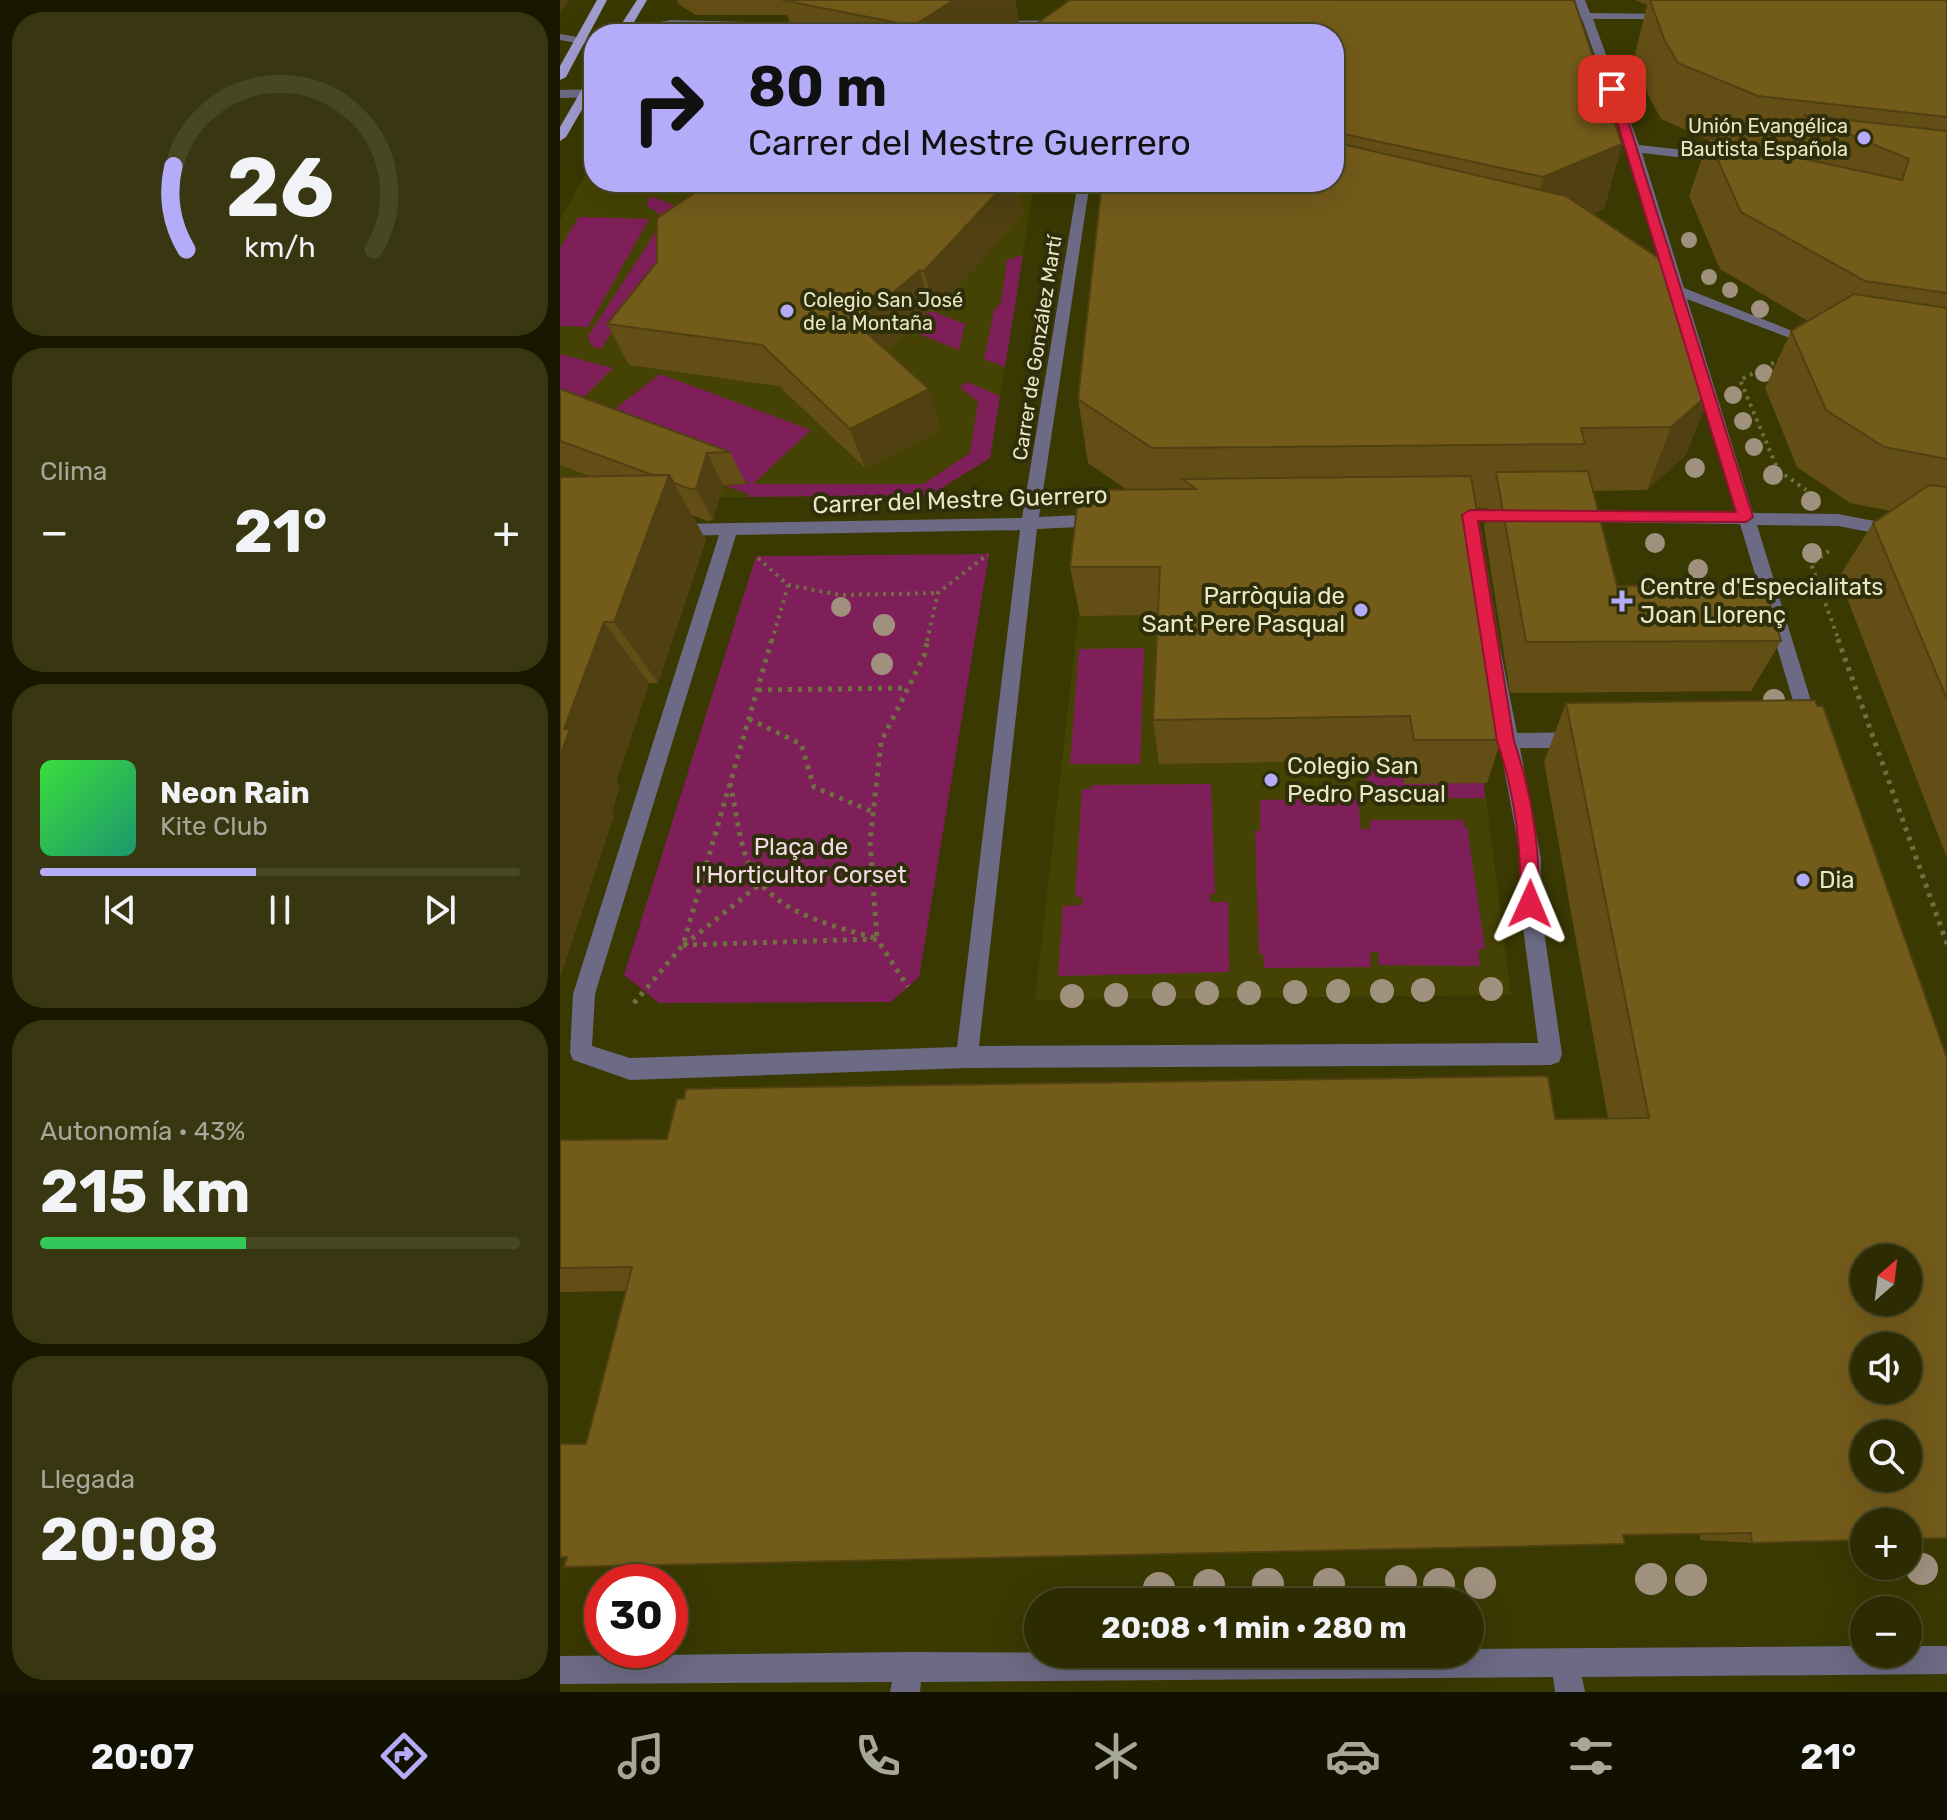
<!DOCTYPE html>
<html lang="es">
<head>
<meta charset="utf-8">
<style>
	body { margin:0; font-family:Rubik,sans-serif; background:#383711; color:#f1f3f6; height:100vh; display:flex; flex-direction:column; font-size:30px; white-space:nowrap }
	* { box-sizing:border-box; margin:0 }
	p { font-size:26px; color:#a6a799 }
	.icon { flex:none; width:44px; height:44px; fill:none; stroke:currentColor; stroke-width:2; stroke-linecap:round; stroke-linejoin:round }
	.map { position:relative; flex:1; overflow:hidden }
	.drawer { display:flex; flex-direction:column; gap:12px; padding:12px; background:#181801; width:560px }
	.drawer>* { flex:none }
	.top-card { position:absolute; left:24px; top:24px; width:760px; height:168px; border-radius:32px; box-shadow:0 8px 32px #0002,0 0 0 2px #484724; background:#b4acf9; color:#111; overflow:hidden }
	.needle { width:52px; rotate:28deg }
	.fabs { position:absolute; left:1290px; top:1244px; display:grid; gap:16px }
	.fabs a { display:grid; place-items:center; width:72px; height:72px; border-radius:50%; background:#2c2b02; box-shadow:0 8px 32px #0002,0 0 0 2px #484724; font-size:40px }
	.speed { position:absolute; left:24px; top:1564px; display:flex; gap:16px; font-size:40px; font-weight:700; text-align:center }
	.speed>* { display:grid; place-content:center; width:104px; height:104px; border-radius:50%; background:#2c2b02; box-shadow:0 8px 32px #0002,0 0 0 2px #484724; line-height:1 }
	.speed .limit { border:12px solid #d22; background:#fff; color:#111 }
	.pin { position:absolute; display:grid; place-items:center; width:68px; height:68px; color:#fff; margin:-34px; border-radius:16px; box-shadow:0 4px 12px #0006 }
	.me { position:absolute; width:88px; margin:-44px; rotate:1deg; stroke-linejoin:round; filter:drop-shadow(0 0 6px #0008) }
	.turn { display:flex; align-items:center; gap:28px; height:168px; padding:0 32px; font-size:36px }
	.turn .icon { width:104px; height:104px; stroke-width:2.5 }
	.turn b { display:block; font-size:56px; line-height:68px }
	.big { font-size:60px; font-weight:700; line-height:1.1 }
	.drawer .tile { flex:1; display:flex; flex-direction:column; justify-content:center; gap:12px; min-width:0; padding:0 28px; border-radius:32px; background:#383711 }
	.drawer .dial { align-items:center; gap:0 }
	.dial svg { height:208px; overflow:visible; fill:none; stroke:#484724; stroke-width:7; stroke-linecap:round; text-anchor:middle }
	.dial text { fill:#f1f3f6; stroke:none }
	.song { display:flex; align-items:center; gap:24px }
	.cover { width:96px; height:96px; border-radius:12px; background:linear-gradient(135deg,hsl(120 70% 55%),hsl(160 70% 35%)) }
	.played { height:8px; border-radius:4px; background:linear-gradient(90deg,#b4acf9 45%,#484724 45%) }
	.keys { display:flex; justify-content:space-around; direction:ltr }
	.heat { display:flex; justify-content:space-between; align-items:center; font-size:44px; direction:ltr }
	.charge { height:12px; border-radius:6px; background:linear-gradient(90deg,#34c759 43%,#484724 0) }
	.trip { position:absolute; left:464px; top:1588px; width:460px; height:80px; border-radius:40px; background:#2c2b02; box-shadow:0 8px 32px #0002,0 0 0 2px #484724; font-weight:700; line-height:80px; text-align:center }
	.menu { display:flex; height:128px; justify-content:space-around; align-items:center; background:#121101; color:#a6a799 }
	.menu .icon { width:56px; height:56px }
	.menu .current { color:#b4acf9 }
	.menu b { font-size:36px; color:#f1f3f6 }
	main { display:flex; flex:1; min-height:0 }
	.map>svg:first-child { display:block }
</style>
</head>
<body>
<main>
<section class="drawer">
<div class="tile dial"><svg viewBox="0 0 100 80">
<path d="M14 69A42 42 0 1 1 86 69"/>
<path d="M14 69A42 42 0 0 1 9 37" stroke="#b4acf9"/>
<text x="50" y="56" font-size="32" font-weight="700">26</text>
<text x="50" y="72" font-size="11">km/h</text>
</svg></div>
<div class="tile"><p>Clima</p>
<div class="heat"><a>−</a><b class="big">21°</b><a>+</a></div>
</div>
<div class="tile">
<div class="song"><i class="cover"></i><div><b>Neon Rain</b><p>Kite Club</p></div></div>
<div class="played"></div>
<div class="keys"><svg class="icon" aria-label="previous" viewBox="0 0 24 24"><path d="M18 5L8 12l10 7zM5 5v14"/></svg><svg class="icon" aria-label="pause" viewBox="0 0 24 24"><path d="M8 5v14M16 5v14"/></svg><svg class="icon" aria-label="next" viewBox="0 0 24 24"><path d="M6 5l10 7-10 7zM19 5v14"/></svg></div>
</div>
<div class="tile"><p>Autonomía · 43%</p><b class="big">215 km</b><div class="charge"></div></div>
<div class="tile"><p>Llegada</p><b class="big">20:08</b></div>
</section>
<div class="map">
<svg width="1387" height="1692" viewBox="0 0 1387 1692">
	<rect width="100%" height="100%" fill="#3a3902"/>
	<g fill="#454303">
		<path d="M34,158V182H462L473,192L430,458L370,495L0,499V220Z"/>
		<path d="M527,541L922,768L951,995L475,1000Z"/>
	</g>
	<g fill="#7f1f59">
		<path d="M91,196L128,211L41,349L31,346L28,336L105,218L86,205Z"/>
		<path d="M19,217L89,219L28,327L0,326V248Z"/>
		<path d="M463,255L445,367L424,359L434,310L441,303L447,260Z"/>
		<path d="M371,311L405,324L399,350L349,330Z"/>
		<path d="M0,354L53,368L15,406L0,401Z"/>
		<path d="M100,374L251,430L193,484H363L410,453L418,402L400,387L407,382L440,396L430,458L370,495L188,497L189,494L166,486L190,483L34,425Z"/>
		<path d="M429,554L359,977L331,1002L99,1003L64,975L196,556Z"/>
		<path d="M584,648L580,764H510L519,649Z"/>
		<path d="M922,768L925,798L807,799L805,769Z"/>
		<path d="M651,784L655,894H650V902H668L669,972L498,976L503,906L522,905L523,897H515L522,789H531V785Z"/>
		<path d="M798,798L801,829H810V820H903L904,827H907L925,949H918L920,966L819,965L818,951L810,952L811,967L704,968L703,954H699L695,831H700V800Z"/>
	</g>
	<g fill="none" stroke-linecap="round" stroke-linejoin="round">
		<g stroke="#706f3f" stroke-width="4" stroke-dasharray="3 5" stroke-linecap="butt">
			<path d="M1221,359L1180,380L1218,470L1246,490"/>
			<path d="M1269,551L1251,564L1279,641"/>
			<path d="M198,558L228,585L212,641"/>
			<path d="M228,585L280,595L378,593"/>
			<path d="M367,641L378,593L428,554"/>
		</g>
		<g stroke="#706f3f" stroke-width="5" stroke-dasharray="4 6" stroke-linecap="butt">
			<path d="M1278,639L1387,944"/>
			<path d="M198,690L348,688"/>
			<path d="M189,719L241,744L254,787L313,812"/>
			<path d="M170,783C176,809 178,837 188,862C209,913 270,924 317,939L310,842L321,742L364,656L368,639"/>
			<path d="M123,945L317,939L348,987"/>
			<path d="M124,945L200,884"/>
			<path d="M74,1003L123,945L212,639"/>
		</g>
		<g fill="#6c6a84" fill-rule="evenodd">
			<path d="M1015,0H1025L1030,13L1115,14L1116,16L1111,19H1033L1079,145L1168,155L1174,159L1168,163L1082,153L1124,288L1260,342L1253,347L1248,345L1127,299L1193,513L1278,514L1387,535V547L1278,526L1197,525L1258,724L1249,731L1240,724L1180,524L1012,522L1004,516L1012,510L1177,513L1111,293L1100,287L1108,283L1068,148L1022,19H991L986,16L991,13H1019Z"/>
			<path d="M111,20L255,24L261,27L255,30L111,26L64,33L58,30Z"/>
			<path d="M503,20L509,23L507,25L431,27L425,24L431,21Z"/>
			<path d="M0,34L34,40V46L0,40Z"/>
			<path d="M34,89V97L0,98V90Z"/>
			<path d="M518,182H530L479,517L540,514L548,520L540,526L477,529L419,1046L978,1043L960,904L961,859L940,747L937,741L939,737L921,642L930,635L939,642L957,733L1018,732L1027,740L1018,748H960L981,859L980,904L1002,1054L999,1062L991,1065L407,1068L70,1080L13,1060L10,1053L13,994L159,535L116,536L108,530L116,524L462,518ZM460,530L397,1047L70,1058L32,1046L35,994L176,535Z"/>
			<path d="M1304,1646V1654H1348V1646H1387V1674L1022,1677L1025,1692H995L993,1677L361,1682L360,1692H330L332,1682L0,1684V1656L348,1652L910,1654V1649Z"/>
		</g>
		<g fill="#a19cd0" fill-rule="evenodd">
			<path d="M37,0H47L6,77L0,80V66Z"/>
			<path d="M77,0H87L67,34H55Z"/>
			<path d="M34,75V89L6,137L0,141V127L28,79Z"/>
		</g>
	</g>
	<g fill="#a0917f">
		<circle cx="1129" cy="240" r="8"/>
		<circle cx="1149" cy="277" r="8"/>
		<circle cx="1170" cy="290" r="8"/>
		<circle cx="1200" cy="309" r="9"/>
		<circle cx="1204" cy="373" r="9"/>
		<circle cx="1173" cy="395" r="9"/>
		<circle cx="1183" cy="421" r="9"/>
		<circle cx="1194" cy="447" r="9"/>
		<circle cx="1135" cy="468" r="10"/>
		<circle cx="1213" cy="475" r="10"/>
		<circle cx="1251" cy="501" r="10"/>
		<circle cx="1095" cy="543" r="10"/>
		<circle cx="1252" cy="553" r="10"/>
		<circle cx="1138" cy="569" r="10"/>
		<circle cx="281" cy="607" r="10"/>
		<circle cx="324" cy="625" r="11"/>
		<circle cx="322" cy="664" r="11"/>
		<circle cx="1214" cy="700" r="11"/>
		<circle cx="931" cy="989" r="12"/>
		<circle cx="863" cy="990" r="12"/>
		<circle cx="778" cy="991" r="12"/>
		<circle cx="822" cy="991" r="12"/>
		<circle cx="735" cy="992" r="12"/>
		<circle cx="647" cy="993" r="12"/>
		<circle cx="689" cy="993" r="12"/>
		<circle cx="604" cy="994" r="12"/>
		<circle cx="556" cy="995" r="12"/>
		<circle cx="512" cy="996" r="12"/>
		<circle cx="1362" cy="1569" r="16"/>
		<circle cx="1091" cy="1579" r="16"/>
		<circle cx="1131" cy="1580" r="16"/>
		<circle cx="841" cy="1581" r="16"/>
		<circle cx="920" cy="1583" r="16"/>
		<circle cx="708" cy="1584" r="16"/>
		<circle cx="769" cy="1584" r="16"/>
		<circle cx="879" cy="1584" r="16"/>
		<circle cx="649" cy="1585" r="16"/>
		<circle cx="599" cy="1588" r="16"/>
	</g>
	<g fill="#634e16">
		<path d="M117,0H455L460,30L454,34H233L227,15H136L118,4Z"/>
		<path d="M1075,0H1387V858L1279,577L1313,523L1331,511L1290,503L1237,467L1205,388L1231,331L1248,321L1160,269L1129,196L1148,140L1101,119L1088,95L1075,54L1087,5Z"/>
		<path d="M774,34L1062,144L1044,209L1032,214L1151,392L1125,456L1087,490L1033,491L1057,586L1221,641L1191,691L950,693L924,526L928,508H916L940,646L931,675L941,740L927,783L844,784L842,760L599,764L593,720L598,615L520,616L510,567L566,489L528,463L518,399L774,182Z"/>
		<path d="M34,119V135L28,123Z"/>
		<path d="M98,182H457L463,214L375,312L371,311L326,350L381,430L305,468L219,386L69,365L47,324L97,262L132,195Z"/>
		<path d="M0,389L170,452L186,484L163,485L153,520L147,521L132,515L146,540L98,683H89L56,782L60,786L52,811L54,815L0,977L30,476L0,465Z"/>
		<path d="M1255,700L1192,1543L1140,1540V1534L7,1557L26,1444L66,1291L0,1292V1140L107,1139L1048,1118L984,762L1006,703Z"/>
	</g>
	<g fill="#504012">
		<path d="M0,0H9L0,13Z"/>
		<path d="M394,0H455L460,30L454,34H355L353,26Z"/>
		<path d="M1062,144L1044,209L969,242L983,177Z"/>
		<path d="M447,182H457L463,214L375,312L364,271Z"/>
		<path d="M360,270L371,311L309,364L296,323Z"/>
		<path d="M369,389L381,430L305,468L290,429Z"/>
		<path d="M1151,392L1125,456L1087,490L1111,427Z"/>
		<path d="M147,453L163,485L153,520L136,489Z"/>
		<path d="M109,475L146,540L98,683L54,622Z"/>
		<path d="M44,622L89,683L56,782L60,786L52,811L54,815L0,977V755L4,729Z"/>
	</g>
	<g fill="#735b1a" stroke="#504012" stroke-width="2" fill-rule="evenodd">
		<path d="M222,0H394L353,26Z"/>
		<path d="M510,0H1014L1062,144L983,177L774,132V34H462Z"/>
		<path d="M1090,0H1387V117L1198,96L1118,63L1104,39Z"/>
		<path d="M1243,115L1387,131V293L1305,281L1181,212L1148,138L1342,180L1349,159Z"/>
		<path d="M774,142L1006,196L1100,259L1151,392L1111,427L1021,428L1025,444L592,448L518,399L542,182H774Z"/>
		<path d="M151,182H447L364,271L360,270L296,323L369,389L290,429L202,345L47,324L97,262V218Z"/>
		<path d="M1294,294L1387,308V459L1324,447L1266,410L1231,331Z"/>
		<path d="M0,389L170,452L147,453L136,489H130L114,483L109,475H93L0,441Z"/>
		<path d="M1028,471L1057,586L1204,584L1221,641L966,642L936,472Z"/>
		<path d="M109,475L54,622H44L4,729H10L0,755L2,759L0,765V477Z"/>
		<path d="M911,476L940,646H927L941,740H854L850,716L593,720L600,567H510L519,490L636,489L622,479Z"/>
		<path d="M1369,485L1387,487V699L1313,523Z"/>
		<path d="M1255,700L1257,706H1263L1387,1058V1538L1348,1539V1522H1304V1540L1192,1543L1191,1533L1063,1535L1065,1544L4,1567L7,1557H0V1444H26L72,1267L0,1268V1140L107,1139L117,1099H124L126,1089L167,1088L988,1076L995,1119L1089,1118L1006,703ZM1304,1258H1348V1302H1304ZM1304,1346H1348V1390H1304ZM1304,1434H1348V1478H1304Z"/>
	</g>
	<path fill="#e11d48" stroke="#92132f" stroke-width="2" d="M1052,85L1058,89L1193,517L1186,522L918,521L954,741C972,794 980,848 979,904L970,913L960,904C962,848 955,794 937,741L902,515L910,510L1176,512L1047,89Z"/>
	<g fill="#b4acf9" stroke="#2f2e0b" stroke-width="3">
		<circle cx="1304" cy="138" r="8"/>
		<circle cx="227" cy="311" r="8"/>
		<path d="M1058 589h8v8h8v8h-8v8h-8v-8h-8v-8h8z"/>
		<circle cx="801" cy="610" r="8"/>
		<circle cx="711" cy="780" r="8"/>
		<circle cx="1243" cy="880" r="8"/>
	</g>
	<g text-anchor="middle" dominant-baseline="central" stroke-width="8" stroke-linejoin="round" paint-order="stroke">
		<g font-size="20" fill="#e8e8c7" stroke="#2f2e0b" text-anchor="end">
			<text x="1288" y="126">Unión Evangélica<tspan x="1288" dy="23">Bautista Española</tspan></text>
			<text x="243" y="300" text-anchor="start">Colegio San José<tspan x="243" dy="23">de la Montaña</tspan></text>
		</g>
		<g font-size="20" fill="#e8e8c7" stroke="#2f2e0b">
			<text transform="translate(477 348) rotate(-81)">Carrer de González Martí</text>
		</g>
		<g font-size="24" fill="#e8e8c7" stroke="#2f2e0b">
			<text transform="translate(400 500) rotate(-2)">Carrer del Mestre Guerrero</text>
		</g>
		<g font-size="24" fill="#e8e8c7" stroke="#2f2e0b" text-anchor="start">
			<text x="1080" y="587">Centre d'Especialitats<tspan x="1080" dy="28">Joan Llorenç</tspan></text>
			<text x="785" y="596" text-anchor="end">Parròquia de<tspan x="785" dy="28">Sant Pere Pasqual</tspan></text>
			<text x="727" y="766">Colegio San<tspan x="727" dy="28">Pedro Pascual</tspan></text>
			<text x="1259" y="880">Dia</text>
		</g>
		<g font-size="24" fill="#f4d9e6" stroke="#2f2e0b">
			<text x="241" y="847">Plaça de<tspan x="241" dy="28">l'Horticultor Corset</tspan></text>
		</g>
	</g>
</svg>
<div class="fabs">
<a><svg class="needle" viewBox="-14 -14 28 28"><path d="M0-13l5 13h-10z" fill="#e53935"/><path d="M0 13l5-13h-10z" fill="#a6a799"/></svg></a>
<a><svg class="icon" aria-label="sound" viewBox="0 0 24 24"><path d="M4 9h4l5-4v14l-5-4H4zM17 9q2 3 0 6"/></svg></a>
<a><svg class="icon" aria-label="search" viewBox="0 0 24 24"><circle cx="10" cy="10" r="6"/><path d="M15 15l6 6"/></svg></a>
<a>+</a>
<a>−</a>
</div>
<div class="speed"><div class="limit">30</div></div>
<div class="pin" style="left:1052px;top:89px;background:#d93025"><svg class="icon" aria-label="arrive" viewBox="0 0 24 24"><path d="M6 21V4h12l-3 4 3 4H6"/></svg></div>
<svg class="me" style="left:970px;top:904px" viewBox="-20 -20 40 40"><path d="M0-17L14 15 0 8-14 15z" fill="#e11d48" stroke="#fff" stroke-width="4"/></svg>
<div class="trip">20:08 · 1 min · 280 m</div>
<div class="top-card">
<div class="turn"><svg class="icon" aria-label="right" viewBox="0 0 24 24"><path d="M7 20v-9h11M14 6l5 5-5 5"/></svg><div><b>80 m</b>Carrer del Mestre Guerrero</div></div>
</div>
</div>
</main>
<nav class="menu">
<b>20:07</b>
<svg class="icon current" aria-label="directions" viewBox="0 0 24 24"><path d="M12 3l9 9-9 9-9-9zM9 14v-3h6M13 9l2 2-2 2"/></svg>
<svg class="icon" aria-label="music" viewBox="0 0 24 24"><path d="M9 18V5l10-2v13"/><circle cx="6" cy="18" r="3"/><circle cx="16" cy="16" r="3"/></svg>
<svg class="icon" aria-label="phone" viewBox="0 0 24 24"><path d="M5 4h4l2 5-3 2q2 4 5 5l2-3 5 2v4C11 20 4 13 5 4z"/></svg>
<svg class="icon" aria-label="climate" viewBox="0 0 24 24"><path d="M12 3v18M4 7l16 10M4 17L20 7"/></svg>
<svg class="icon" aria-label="car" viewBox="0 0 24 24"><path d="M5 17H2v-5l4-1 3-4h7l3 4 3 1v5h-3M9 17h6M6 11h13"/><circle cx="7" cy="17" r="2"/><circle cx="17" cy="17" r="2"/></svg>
<svg class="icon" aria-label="filters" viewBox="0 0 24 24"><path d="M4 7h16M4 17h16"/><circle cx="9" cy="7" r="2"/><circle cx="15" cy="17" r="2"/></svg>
<b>21°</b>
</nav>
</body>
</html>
